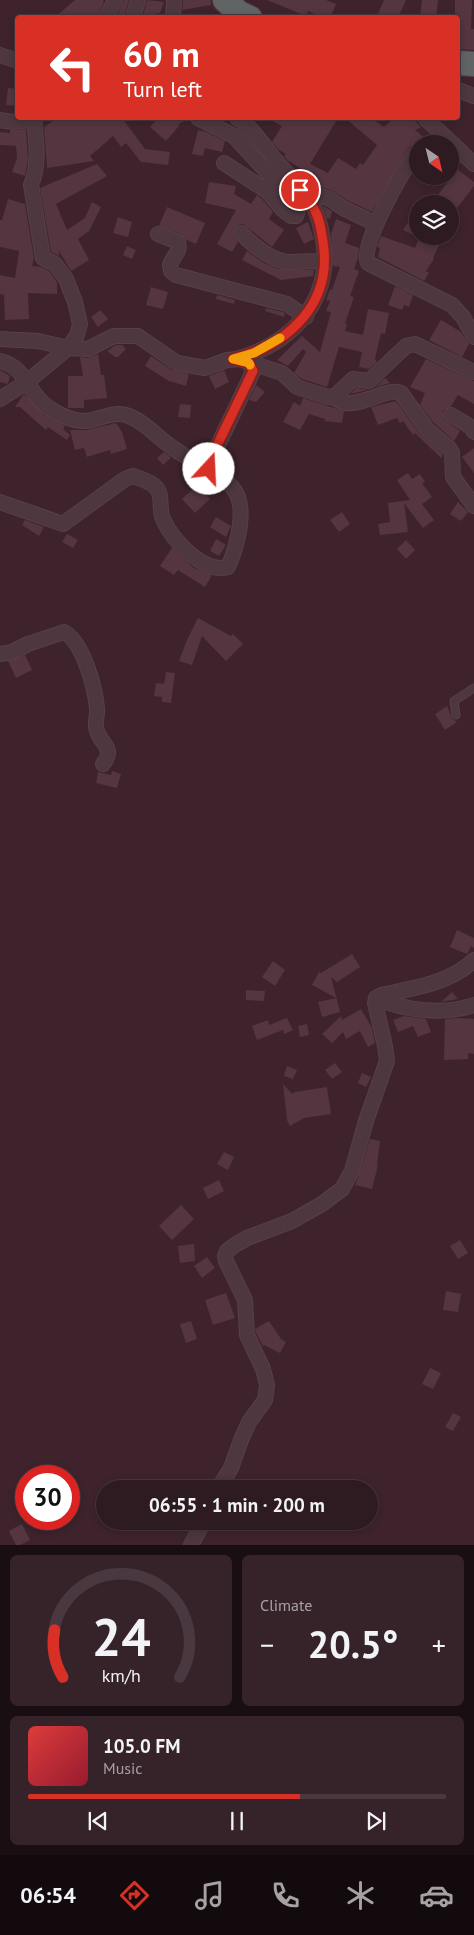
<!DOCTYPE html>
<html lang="en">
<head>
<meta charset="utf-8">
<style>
	body { margin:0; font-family:"PT Sans",sans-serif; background:#36232a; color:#f1f3f6; height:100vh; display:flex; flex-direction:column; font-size:19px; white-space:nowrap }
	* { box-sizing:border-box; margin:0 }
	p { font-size:16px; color:#a7a1a5 }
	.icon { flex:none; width:28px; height:28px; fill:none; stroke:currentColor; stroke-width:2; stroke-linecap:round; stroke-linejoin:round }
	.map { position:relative; height:1545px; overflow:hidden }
	.details { display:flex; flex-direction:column; gap:10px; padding:10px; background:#190e12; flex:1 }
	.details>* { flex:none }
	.guide { position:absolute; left:15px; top:15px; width:445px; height:105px; border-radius:5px; box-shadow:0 2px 8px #0003,0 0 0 1px #49383f; background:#d93025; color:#fff; overflow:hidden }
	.needle { width:32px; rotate:145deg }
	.tools { position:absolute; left:409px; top:135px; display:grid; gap:10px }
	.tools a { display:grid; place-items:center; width:50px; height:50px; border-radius:50%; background:#2e1a21; box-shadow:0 2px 8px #0003,0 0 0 1px #49383f; font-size:25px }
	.speed { position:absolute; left:15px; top:1465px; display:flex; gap:10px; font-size:25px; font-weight:700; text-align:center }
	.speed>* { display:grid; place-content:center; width:65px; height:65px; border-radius:50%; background:#2e1a21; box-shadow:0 2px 8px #0003,0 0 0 1px #49383f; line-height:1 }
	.speed .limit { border:8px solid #d22; background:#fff; color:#111 }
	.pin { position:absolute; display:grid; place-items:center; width:42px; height:42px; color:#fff; margin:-21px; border:2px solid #fff; border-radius:50%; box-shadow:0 1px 5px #0007 }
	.me { position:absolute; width:55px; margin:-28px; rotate:20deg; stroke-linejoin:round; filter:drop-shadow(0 0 4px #0008) }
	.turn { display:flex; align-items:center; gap:18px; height:105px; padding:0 25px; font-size:22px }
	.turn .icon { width:65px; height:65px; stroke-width:2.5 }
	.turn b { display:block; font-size:35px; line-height:42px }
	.big { font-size:38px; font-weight:600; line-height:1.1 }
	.details .card { flex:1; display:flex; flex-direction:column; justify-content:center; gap:8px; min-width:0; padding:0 18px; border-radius:8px; background:#36232a }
	.details .dial { align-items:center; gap:0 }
	.dial svg { height:130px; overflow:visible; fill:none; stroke:#49383f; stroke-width:7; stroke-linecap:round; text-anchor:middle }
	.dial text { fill:#f1f3f6; stroke:none }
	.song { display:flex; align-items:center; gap:15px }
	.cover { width:60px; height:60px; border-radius:8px; background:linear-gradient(135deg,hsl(0 70% 55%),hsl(350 70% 35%)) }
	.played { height:5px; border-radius:2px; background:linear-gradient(90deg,#d93025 65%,#49383f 65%) }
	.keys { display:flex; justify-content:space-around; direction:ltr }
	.heat { display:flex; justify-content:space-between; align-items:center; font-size:28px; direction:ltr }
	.details .tiles { flex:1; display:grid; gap:10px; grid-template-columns:1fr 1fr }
	.card:last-child { grid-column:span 2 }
	.trip { position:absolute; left:96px; top:1480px; width:282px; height:50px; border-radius:25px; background:#2e1a21; box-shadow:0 2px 8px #0003,0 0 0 1px #49383f; font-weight:600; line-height:50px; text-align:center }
	.dock { display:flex; height:80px; justify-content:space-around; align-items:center; background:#120a0d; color:#a7a1a5 }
	.dock .icon { width:35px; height:35px }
	.dock .current { color:#d93025 }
	.dock b { font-size:22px; color:#f1f3f6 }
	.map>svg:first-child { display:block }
</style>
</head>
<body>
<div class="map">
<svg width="474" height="1545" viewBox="0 0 474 1545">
	<rect width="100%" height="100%" fill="#3e232c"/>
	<g fill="#543540">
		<path d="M75,0H103L104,2L97,18H54Z"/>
		<path d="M124,0H129L124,18H116Z"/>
		<path d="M147,0L164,2L160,13L143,16Z"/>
		<path d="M183,0H211V5L182,10Z"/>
		<path d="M267,0H326L336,4L330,18H324L308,11L306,16Z"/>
		<path d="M384,0H406L398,18H376Z"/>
		<path d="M422,0H438L436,18H420Z"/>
		<path d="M455,0H472L471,29H474V50L458,49V18H455Z"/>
		<path d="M8,88L18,89V106L6,105Z"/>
		<path d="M57,118H122L145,149L170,152L168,165L141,162L126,143L121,147L113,136L90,156L94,161L47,168L44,127Z"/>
		<path d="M158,118H188L178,125L179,126L166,141L150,127Z"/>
		<path d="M267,118H338L310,164L328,173L338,158L356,169L360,163L363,165L377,145L345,118H371L384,127L394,118H412L421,127L415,130L432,144H418V147H410L407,150L372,212L347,200L333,191L318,186L319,181L307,175L308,173L287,160L284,156L286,154L278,149L272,142L282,126Z"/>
		<path d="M26,129L28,160L25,176L12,172L17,158L16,146L0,145V132L10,133V130Z"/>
		<path d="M198,130L206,132L225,141L222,152L205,148L203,156L192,154Z"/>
		<path d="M97,164L107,176L56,204L67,230L85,218L92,202L101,207L89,231L78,239L89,260L71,271L59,251V256L51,252L40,188Z"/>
		<path d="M450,164L474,182V186L450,217V204H431L450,179Z"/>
		<path d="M209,182L236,186L234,194L251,204L257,195L261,198L273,212L269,219L284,230L272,247L243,224L238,225L233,230V236L238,242L232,252L217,244L236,210L205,203Z"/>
		<path d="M8,199L25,204L34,258L32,266L41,267L49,271L57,282V294L28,293L29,319L5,320L4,295L0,294V275L15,278L19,251L0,247V220H2Z"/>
		<path d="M323,206L332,211L330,219L327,218Z"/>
		<path d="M167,207L205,223L196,244L187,240L181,234L159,226Z"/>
		<path d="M418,207V237L403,230Z"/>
		<path d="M118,217L132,222L128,237L113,233Z"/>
		<path d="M336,219L351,225L345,243L359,248L358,258L354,269L359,271L350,296L354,297L345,324H347L345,331L363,335L368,309L389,313L385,334L381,333L375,359L377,362L369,369L359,367L362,352L339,347L327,387L302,379L294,373L306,352L303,349L288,366L277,360L302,336L320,352L331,312L326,311L330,301L326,300L330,289L332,290L340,267L333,266L331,234Z"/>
		<path d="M308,222L314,239L304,244L296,228Z"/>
		<path d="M381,236L415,248L420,236H443L433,258L434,259L426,271L429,273L424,281L378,257L380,248L377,247Z"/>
		<path d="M127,246L136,250L132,259L123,255Z"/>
		<path d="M247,251L264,263L279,269L314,270L313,276L281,280L242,260Z"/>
		<path d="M395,286L413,295L409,307L404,305L402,310L388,305Z"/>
		<path d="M151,287L168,292L163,309L146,305Z"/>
		<path d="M217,295L235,300L234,304L216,299Z"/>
		<path d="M266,308L283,312L285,313L284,317L265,311Z"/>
		<path d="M100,310L108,319L98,327L91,317Z"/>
		<path d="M441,320L461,332L469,344L462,357L429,340Z"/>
		<path d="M116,345H122L126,349L118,357H115L107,351Z"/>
		<path d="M98,354L101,375H104L107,398L84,400V408H68V376H83L80,357L88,358Z"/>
		<path d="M151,356L172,370L189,374L186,386L169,381L145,366Z"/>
		<path d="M426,359L474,381V404L458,395L451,406L443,411L444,420L460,431L454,441L434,423L420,405L425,393L410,387Z"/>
		<path d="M0,370L10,376L8,384L0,382Z"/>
		<path d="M224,370L229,382L215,389L209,376Z"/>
		<path d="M385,378L390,383L375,387Z"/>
		<path d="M256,385L265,392L256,402L249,400Z"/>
		<path d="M356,388L368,390H369L350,394Z"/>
		<path d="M24,394L44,415L65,426L63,429L70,435L67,440L48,427L46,430L20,407H15Z"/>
		<path d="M303,398L344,411L342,423L325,421V419L309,414L300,430L283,422L294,402L300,406Z"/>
		<path d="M396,401L420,434L443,454L441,458L415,433L413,435L403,421L400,423L397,418L378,425L371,407Z"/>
		<path d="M180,404L191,405L190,418L178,417Z"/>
		<path d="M116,423L122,432L127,449L111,454L110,450L87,457L84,448L75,450L70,430H87Z"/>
		<path d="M474,448V473L462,457Z"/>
		<path d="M164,452L171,458L163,465L157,458Z"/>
		<path d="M408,473L412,479L420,474L425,482L422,483L432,497L422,504L434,520L423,528L404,503L408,532L380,535L378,524L390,522L388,503L410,500L397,480Z"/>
		<path d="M197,485L210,499L195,513L182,499Z"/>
		<path d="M458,502L468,512L461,521L450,514Z"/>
		<path d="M342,512L350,524L339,532L330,520Z"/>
		<path d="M216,517L231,526L226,537L210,527Z"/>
		<path d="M25,520L44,527L39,536L22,525Z"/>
		<path d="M67,534L78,540L73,548L62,542Z"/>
		<path d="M216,539L226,545L219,556L210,551Z"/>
		<path d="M406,540L415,550L406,559L397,549Z"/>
		<path d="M172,548L194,568L212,575L205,587L178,570L174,575L160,566Z"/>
		<path d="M198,618L231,636L233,634L243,644L226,661L202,636L192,665L179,661L187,640Z"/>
		<path d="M25,655L32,670L16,678L8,661Z"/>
		<path d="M166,672L175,673L171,703L162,702V697L154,696L156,683L164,684Z"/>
		<path d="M447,706L452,718L457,722L445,730L435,714Z"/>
		<path d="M112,771L121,774L117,788L96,783L98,772L111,775Z"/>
		<path d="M457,930L474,938V948L471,946L467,954L450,947Z"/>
		<path d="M352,954L360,967L337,982L331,977L340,1012L322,1017L318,1002L336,998L312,985L319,972L321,973Z"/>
		<path d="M273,961L285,970L275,986L262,977Z"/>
		<path d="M246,990L265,991L264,1001L246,1000Z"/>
		<path d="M452,992L458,999L441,1002Z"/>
		<path d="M361,1009L372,1028L375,1043L368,1047L360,1031L346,1039L343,1032L332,1043L322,1034L341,1016L342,1020Z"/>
		<path d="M404,1016L426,1019L431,1032L418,1037L413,1026L398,1032L393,1020Z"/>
		<path d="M287,1018L293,1030L284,1034L283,1030L257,1040L252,1026L268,1020L269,1025Z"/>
		<path d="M457,1018L474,1019V1054L468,1053V1059L444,1060L445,1019Z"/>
		<path d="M307,1024L309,1035L300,1037L298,1026Z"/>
		<path d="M335,1063L342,1072L332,1079L325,1070Z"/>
		<path d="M287,1066L297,1070L293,1079L284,1076Z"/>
		<path d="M362,1073L371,1077L366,1087L358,1083Z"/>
		<path d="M283,1084L292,1094L295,1092L327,1087L331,1114L304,1118L290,1126L287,1120Z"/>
		<path d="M370,1139L380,1141L377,1165H378L372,1189L355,1185L360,1173Z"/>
		<path d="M224,1152L234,1157L228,1170L217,1164Z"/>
		<path d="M219,1180L224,1191L208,1199L203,1188Z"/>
		<path d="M181,1205L194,1219L172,1240L159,1226Z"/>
		<path d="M460,1240L468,1253L458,1259L450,1246Z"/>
		<path d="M194,1244L195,1261L180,1263L178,1246Z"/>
		<path d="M207,1257L215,1268L202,1278L194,1266Z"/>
		<path d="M446,1291L461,1294L458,1312L443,1310Z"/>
		<path d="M226,1293L235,1318L213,1325L205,1300Z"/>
		<path d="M191,1321L197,1339L186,1343L180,1324Z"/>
		<path d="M269,1321L281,1339L286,1342L280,1353L264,1345L263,1346L256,1333L255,1329Z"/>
		<path d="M430,1368L441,1373L433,1389L422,1384Z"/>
		<path d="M453,1413L461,1417L453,1431L445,1427Z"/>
		<path d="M22,1524L30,1540L20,1545H16L9,1531Z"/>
	</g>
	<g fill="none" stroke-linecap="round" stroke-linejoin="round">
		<g stroke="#574048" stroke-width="9">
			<path id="service" d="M456,715L454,701L474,688"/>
		</g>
		<g stroke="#574048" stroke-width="16">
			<g id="minor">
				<path d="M106,18L115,0"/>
				<path d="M133,18L138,0"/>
				<path d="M173,18L174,0"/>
				<path d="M0,55L18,61"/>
				<path d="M458,90L474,96"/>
				<path d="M198,118L234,136L295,203L298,210L296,216H291L282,209L267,191L224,163"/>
				<path d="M425,118L474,164"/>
				<path d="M0,120C13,123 24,122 36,118"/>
				<path d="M414,155C403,171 358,248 368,263L452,305L463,317L474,337"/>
				<path d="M304,195L312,193L330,199L343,208L376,224"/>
				<path d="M241,233C253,245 271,261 288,262C301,262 312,260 325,262"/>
				<path d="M158,234L178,242C181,252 173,256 170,265L171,271L176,275L287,304L306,317"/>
				<path d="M0,339L38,341L68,348L88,349L114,336H138L177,363L205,368L227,360L239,359L282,373L297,387L328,397L335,396L353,379L369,381L406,346L415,344L474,372"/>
				<path d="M236,359C292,344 333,300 323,240C321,229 320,220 315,210C308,194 289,176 277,162C268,151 249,123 237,118"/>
				<path d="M0,361C27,367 28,395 49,408C61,416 76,424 92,420C104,417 116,411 129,416C145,422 156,436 169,445C181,455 195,461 209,469"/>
				<path d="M332,397C337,399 341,402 347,403C364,405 388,387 401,393L427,429L450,449L452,453L453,477L474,506"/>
				<path d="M0,399L27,382L68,348L77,335L80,324L75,302L66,279L55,264L43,258L31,185C40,164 36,140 34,118"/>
				<path d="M451,415L471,427L474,432"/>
				<path d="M0,502L63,524L125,479L133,476C141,479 155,482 159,492C162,500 159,511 163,519C172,540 204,574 228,567C237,547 249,505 232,487C225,479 213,475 208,466L250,378L253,371L249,363"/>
				<path d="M0,654L12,652L28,644L64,632C83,642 95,687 97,708C98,714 95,720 96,727C98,744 117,746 103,764"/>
				<path d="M376,998C405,1011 444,1015 474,1005"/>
				<path d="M218,1489L231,1468L241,1440L249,1422L265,1400L267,1385L263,1369L247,1335L245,1300L226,1261L225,1256L227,1251L235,1245L247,1238L292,1221L322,1204L342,1189L352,1171L366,1121L387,1061L385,1046L375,1003L376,998L381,995C413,988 449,984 474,960"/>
				<path d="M191,1545L204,1521"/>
			</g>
		</g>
		<g stroke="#563f47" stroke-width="26">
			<g id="trunk">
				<path d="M225,0L239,13L250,18"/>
				<path d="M458,63L474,64"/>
			</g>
		</g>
		<use href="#service" stroke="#4e373f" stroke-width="7"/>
		<use href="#minor" stroke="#4e373f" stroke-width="14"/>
		<use href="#trunk" stroke="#616464" stroke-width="24"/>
	</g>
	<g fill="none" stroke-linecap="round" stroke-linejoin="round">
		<g stroke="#8d1f18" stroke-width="12">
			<path id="route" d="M209,469L208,464L253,371L249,363L233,359C289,345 333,303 323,242C321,230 320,219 314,209C311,202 305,196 300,190"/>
		</g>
		<use href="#route" stroke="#d93025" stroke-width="9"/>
		<path stroke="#f59e0b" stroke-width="9" d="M250,365L249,363L233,359L254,353L280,338"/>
	</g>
</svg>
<div class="tools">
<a><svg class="needle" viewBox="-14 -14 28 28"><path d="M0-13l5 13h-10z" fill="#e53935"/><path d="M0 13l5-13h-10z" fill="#a7a1a5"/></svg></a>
<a><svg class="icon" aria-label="layers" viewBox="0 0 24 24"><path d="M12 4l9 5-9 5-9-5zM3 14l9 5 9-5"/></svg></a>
</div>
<div class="speed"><div class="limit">30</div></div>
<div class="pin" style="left:300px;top:190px;background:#d93025"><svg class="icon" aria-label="arrive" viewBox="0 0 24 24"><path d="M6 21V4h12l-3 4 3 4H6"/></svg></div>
<svg class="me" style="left:209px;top:469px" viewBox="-20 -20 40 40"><circle r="19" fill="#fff"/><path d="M0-13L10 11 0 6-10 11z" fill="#d93025"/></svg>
<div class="trip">06:55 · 1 min · 200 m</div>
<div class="guide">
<div class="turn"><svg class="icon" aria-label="left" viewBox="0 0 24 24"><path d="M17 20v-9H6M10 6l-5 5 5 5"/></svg><div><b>60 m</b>Turn left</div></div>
</div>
</div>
<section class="details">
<div class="tiles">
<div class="card dial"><svg viewBox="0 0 100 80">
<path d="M14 69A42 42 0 1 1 86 69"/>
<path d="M14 69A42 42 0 0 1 9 40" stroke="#d93025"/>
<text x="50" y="56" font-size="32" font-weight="700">24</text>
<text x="50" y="72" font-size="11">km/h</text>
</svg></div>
<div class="card"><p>Climate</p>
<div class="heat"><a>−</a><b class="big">20.5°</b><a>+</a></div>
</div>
<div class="card">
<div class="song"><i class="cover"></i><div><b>105.0 FM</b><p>Music</p></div></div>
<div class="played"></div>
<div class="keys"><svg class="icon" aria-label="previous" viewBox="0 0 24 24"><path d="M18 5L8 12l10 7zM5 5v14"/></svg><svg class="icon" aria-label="pause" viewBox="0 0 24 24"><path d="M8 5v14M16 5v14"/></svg><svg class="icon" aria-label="next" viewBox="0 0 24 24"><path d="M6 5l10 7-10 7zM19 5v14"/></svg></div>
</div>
</div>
</section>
<nav class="dock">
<b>06:54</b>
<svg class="icon current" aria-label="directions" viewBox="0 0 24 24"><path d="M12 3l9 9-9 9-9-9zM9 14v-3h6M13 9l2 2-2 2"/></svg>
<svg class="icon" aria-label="music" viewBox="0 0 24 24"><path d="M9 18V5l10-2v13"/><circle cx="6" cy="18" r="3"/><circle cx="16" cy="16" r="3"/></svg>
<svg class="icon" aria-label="phone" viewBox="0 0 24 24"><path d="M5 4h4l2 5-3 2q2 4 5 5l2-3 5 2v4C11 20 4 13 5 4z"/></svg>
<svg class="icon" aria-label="climate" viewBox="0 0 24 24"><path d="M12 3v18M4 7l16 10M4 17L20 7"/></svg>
<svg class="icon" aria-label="car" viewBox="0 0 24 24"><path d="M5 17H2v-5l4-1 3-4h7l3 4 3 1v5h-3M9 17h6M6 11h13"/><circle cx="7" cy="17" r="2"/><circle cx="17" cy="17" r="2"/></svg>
</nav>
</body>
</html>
